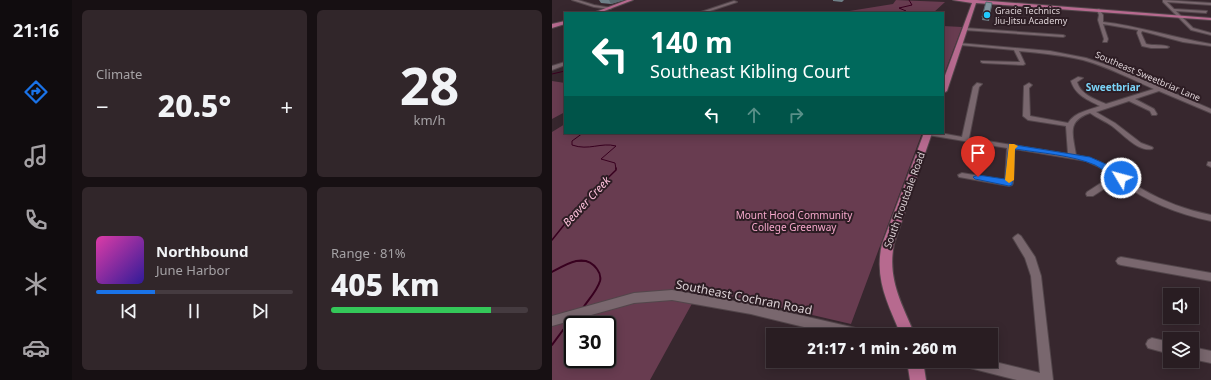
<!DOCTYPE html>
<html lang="en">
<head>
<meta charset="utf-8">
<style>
	body { margin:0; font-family:"Noto Sans",sans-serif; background:#31262a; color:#f1f3f6; height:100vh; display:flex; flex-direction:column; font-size:15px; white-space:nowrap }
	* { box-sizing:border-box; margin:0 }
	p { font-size:13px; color:#a5a2a5 }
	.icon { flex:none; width:22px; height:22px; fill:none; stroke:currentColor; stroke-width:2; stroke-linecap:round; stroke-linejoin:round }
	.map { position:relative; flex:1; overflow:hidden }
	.side { display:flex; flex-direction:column; gap:10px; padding:10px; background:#171013; width:480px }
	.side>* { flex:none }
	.guide { position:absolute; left:12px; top:12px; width:380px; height:122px; border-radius:0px; box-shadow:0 2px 10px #0003,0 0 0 1px #453b40; background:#00695c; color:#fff; overflow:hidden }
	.buttons { position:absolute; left:611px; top:288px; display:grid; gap:8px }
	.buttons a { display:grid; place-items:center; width:36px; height:36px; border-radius:0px; background:#291d22; box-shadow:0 2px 10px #0003,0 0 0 1px #453b40; font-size:20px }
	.speed { position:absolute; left:12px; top:316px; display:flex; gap:8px; font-size:20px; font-weight:700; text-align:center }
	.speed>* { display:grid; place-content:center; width:52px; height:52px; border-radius:50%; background:#291d22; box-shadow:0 2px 10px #0003,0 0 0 1px #453b40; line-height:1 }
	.speed .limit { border:2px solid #111; border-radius:6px; background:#fff; color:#111 }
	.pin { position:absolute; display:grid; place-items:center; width:34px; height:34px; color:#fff; margin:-41px -17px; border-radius:50% 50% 50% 0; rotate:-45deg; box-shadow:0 0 4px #0007 }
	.pin .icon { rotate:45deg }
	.me { position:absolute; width:44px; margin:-22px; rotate:307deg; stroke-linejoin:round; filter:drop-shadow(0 0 3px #0008) }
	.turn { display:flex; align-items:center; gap:14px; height:84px; padding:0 20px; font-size:18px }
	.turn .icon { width:52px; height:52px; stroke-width:2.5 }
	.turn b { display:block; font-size:28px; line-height:34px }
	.lanes { display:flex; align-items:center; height:38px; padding:0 20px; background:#0003; justify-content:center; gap:20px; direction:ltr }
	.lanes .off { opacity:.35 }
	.big { font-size:30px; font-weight:800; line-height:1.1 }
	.side .card { flex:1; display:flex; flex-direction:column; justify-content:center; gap:6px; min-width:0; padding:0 14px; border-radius:6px; background:#31262a }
	.side .dial { align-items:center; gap:0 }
	.dial b { font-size:52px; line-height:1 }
	.song { display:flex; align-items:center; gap:12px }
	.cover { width:48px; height:48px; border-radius:6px; background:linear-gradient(135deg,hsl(320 70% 55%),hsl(250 70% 35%)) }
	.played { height:4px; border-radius:2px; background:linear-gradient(90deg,#1a73e8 30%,#453b40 30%) }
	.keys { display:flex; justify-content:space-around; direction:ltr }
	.heat { display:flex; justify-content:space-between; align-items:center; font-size:22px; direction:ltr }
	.charge { height:6px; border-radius:3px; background:linear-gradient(90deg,#34c759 81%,#453b40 0) }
	.side .tiles { flex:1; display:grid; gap:10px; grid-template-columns:repeat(2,1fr) }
	.trip { position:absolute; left:214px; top:328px; width:232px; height:40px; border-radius:0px; background:#291d22; box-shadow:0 2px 10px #0003,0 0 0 1px #453b40; font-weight:800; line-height:40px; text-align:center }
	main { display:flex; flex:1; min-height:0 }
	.dock { display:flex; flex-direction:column; width:72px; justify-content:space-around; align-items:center; background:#100c0e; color:#a5a2a5 }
	.dock .icon { width:28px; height:28px }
	.dock .active { color:#1a73e8 }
	.dock b { font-size:18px; color:#f1f3f6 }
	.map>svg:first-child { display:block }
</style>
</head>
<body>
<main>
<nav class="dock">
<b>21:16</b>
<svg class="icon active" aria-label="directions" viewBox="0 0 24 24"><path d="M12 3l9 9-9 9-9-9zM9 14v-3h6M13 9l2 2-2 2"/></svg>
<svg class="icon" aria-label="music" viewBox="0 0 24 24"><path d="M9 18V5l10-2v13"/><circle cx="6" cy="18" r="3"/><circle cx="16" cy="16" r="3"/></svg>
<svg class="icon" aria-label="phone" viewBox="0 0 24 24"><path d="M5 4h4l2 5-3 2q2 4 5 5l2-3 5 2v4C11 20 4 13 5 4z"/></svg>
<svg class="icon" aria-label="climate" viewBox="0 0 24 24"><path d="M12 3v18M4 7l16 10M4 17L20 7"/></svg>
<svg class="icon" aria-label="car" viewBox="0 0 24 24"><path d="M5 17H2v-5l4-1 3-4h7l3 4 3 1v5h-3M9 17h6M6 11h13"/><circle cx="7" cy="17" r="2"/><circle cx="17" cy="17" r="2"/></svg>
</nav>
<section class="side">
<div class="tiles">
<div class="card"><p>Climate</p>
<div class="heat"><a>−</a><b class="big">20.5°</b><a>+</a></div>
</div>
<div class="card dial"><b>28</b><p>km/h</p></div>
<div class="card">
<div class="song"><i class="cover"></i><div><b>Northbound</b><p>June Harbor</p></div></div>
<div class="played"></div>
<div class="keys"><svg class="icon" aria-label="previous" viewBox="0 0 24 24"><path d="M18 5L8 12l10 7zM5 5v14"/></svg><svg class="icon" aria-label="pause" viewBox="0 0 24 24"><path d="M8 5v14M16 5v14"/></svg><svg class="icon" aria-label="next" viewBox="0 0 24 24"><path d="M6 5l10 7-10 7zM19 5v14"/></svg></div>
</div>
<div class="card"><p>Range · 81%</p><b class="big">405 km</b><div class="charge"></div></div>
</div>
</section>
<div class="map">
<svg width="659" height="380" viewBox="0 0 659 380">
	<rect width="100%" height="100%" fill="#37272e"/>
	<g fill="#683c50" fill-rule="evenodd">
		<path d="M344,0L393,2L381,13H285L341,4Z"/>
		<path d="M391,26L410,27L391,77Z"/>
		<path d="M0,81L13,83V112L0,119Z"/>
		<path d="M13,124V133H370L299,324L148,289L98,380H0V132ZM21,325H55V359H21Z"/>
	</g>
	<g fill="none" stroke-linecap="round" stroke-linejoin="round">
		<g stroke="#38001f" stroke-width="1">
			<path d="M317,13H327"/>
			<path d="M345,13L354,11L347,8L360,5L357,0"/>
			<path d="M0,74L13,71"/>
			<path d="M31,133L20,141V145C37,151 49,142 64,146L49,159L63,163L64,169"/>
		</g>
		<g stroke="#38001f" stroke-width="1.5">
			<path d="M0,240L28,205L64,170V168"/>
			<path d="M24,261H34"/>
		</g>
		<g stroke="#38001f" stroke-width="2">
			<path d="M0,272C14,264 33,252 45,269C48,273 49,277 48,281C45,291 36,300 31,308"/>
			<path d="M0,345L11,330L24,323L27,317"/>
		</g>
		<g stroke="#53464b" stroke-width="2">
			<g id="minor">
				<path d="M20,0H26L42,5L60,8L58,9L42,7Z"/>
				<path d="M611,0L659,3V5L615,2L622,9L655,11L654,13L624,11L641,28L659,33V35L639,30L611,2Z"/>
				<path d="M182,1L185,2L152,13H146Z"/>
				<path d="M547,9L551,15V22C587,26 622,38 659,44V46L631,42L590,31L589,33L594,44C601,46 611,44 617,47L615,48H599L590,46L585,33L586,30L551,24L556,39L555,42H551L552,39L546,20L547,15L545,10Z"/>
				<path d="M413,28L511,35L513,36L511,37L412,30Z"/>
				<path d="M406,43L498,51L534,58L561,67L659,109V113L607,91L583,99L602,109L605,114L604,115H600L598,111L577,101L544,112L563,123L589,143L600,147L601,148L600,149C586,152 571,134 560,126C553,121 545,118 538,113C514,121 521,135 524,155C555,160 565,174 590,189C612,202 635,210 659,215V221C626,214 594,202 568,181L558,185L541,196H535L534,194L535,192L552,181L563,177L545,166L534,161L462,149L461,183L460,185L457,186L407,177L406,175L410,173L453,180L455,148L376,135L373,133H388L410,137L421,87L425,83L430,84L427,87L417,138L516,154L514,126L476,120L471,116L472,86L477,83L480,85L477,88L478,116L516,123C523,112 537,110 548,106C536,100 523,95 519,81L526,77L531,78L525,82C529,95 543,99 554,104L602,89C579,79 556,67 531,60C510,55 489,53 467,51L473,64L471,65L431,63L429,62V61L468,62L462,50L408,45L406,44Z"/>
				<path d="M13,62V65L0,70V66Z"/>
				<path d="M656,162H659V167L655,165Z"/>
				<path d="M466,234L469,236L483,257L489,276L501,380H465L414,367L410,365L408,361H439L488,373L479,276L473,258L461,238L463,236Z"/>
				<path d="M569,257L659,273V281L569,265L566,264L564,261L566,258Z"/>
				<path d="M120,290L199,304L308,329L312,331L314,335H285L199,314L120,300L82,303L0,326V316L82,293Z"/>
				<path d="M600,338L618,342V354L596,348L594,344L596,340Z"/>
				<path d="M640,347L659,351V363L640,359Z"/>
			</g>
		</g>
		<g stroke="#53464b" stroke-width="2">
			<g id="major">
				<path d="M75,0H81L47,13H41Z"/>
				<path d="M401,0H425L659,18V20L424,3L395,91L391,93V81L420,3Z"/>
				<path d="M13,21V24L0,28V24Z"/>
				<path d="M372,133H380L342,244C335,279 350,304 363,335H349C336,304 322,279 330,244Z"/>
				<path d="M355,361H371L374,380H358Z"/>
			</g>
		</g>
		<use href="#minor" fill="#79676e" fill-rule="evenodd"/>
		<use href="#major" fill="#b76a8f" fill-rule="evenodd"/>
	</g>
	<g fill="#6e7f87">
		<path d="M47,0H72L59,4L49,3Z"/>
		<path d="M281,0H292L290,2L281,1Z"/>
		<path d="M434,2L440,3L437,21L430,20Z"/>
	</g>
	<path fill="#5a686e" d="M57,0H72L59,4Z"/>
	<path fill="#80949d" stroke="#5a686e" d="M434,2L440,3L437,18L430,17Z"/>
	<path fill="#1a73e8" stroke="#114b97" d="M457,144L538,157L556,165L573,178L572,180C565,182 551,169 543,165C520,155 488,153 463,149L460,185L457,186L423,179L421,177L426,175L453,179Z"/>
	<path fill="#f59e0b" d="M457,144H462L466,146L463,149L462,180L457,183L453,180Z"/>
	<circle fill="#21c9fd" stroke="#2d1d24" stroke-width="1.5" cx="435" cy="15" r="4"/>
	<g text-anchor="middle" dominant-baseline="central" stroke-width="4" stroke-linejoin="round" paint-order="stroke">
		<g font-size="9" fill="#dcd1d5" stroke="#2d1d24" text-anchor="start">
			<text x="443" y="10">Gracie Technics<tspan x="443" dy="10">Jiu-Jitsu Academy</tspan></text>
		</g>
		<g font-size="9" fill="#dcd1d5" stroke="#2d1d24">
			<text transform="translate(596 76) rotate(23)">Southeast Sweetbriar Lane</text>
		</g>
		<g font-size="10" font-weight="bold" fill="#7bd5f9" stroke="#2d1d24">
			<text x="561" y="87">Sweetbriar</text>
		</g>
		<g font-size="10" fill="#dcd1d5" stroke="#2d1d24">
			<text transform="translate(352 200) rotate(-70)">South Troutdale Road</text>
		</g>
		<g font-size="10" fill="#f7a9cc" stroke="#2d1d24">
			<text x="242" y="215">Mount Hood Community<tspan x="242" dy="12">College Greenway</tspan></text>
		</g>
		<g font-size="11" font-style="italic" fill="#ffc2dc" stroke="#2d1d24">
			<text transform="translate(34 201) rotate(-47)">Beaver Creek</text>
		</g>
		<g font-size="12" fill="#dcd1d5" stroke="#2d1d24">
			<text transform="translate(192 297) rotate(11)">Southeast Cochran Road</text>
		</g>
	</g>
</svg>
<div class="buttons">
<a><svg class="icon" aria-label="sound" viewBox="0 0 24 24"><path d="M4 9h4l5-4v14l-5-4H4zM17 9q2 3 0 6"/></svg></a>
<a><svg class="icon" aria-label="layers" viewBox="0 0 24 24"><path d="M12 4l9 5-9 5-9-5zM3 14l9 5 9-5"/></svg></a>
</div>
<div class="speed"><div class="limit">30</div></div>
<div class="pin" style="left:426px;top:177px;background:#d93025"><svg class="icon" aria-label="arrive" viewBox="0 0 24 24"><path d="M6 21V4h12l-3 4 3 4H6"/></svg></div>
<svg class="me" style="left:569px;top:178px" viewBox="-20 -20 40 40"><circle r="17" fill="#1a73e8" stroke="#fff" stroke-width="3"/><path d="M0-11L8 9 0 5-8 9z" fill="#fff"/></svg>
<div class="trip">21:17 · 1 min · 260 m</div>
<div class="guide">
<div class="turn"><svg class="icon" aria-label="left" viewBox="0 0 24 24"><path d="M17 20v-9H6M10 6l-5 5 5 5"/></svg><div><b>140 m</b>Southeast Kibling Court</div></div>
<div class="lanes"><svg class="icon" aria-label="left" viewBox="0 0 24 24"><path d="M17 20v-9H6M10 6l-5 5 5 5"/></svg><svg class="icon off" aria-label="ahead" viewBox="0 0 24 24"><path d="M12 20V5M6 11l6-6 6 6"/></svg><svg class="icon off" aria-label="right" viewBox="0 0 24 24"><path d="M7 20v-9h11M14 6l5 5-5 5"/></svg></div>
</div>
</div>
</main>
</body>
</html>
